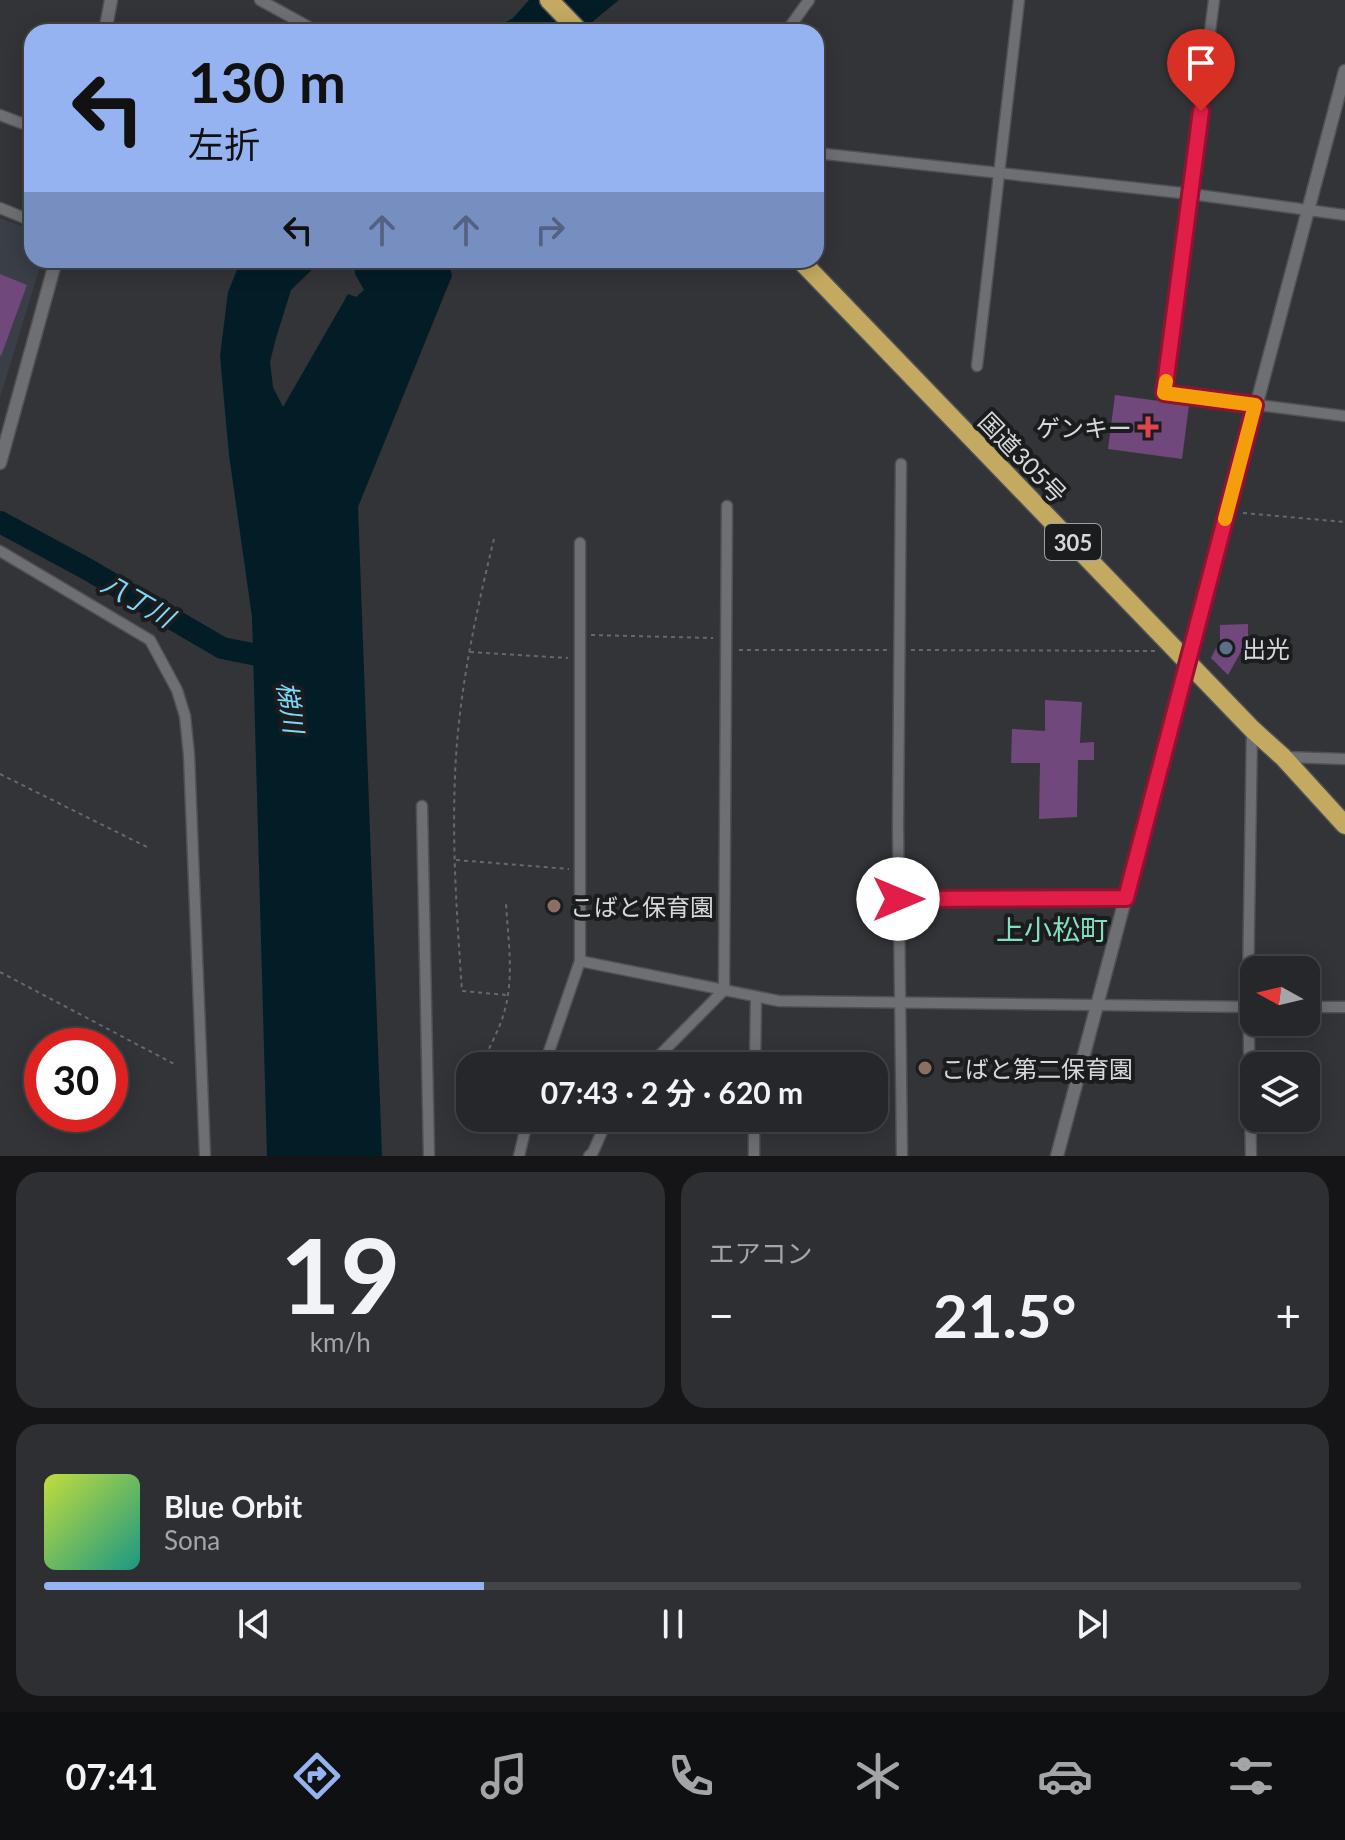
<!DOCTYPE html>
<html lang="ja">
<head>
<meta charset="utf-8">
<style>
	body { margin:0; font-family:Lato,"Noto Sans JP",sans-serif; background:#2e2f32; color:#f1f3f6; height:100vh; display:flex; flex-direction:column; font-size:30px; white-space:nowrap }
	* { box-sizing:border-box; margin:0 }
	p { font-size:26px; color:#a4a5a8 }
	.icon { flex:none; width:44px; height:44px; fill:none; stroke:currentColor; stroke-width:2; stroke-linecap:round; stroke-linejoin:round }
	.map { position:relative; height:1156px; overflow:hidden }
	.sheet { display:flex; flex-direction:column; gap:16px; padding:16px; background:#151517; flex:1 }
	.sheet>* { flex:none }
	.banner { position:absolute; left:24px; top:24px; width:800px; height:244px; border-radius:24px; box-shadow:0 4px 20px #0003,0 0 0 2px #424447; background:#95b2f1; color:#111; overflow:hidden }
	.needle { width:52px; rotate:278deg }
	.controls { position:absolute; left:1240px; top:956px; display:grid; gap:16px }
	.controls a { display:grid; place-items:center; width:80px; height:80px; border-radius:16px; background:#26272a; box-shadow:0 4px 20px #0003,0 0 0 2px #424447; font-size:40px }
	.speed { position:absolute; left:24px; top:1028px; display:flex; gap:16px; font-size:40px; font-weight:700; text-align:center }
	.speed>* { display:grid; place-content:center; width:104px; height:104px; border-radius:50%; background:#26272a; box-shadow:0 4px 20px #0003,0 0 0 2px #424447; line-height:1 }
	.speed .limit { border:12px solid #d22; background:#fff; color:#111 }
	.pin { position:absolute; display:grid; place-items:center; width:68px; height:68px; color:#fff; margin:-82px -34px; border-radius:50% 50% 50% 0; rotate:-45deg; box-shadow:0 0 8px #0007 }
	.pin .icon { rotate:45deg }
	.me { position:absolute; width:88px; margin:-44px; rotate:90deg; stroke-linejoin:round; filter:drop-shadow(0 0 6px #0008) }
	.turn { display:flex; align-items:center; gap:28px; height:168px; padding:0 32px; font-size:36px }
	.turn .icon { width:104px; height:104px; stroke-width:2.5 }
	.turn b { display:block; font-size:56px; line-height:68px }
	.lanes { display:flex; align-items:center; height:76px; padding:0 32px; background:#0003; justify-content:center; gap:40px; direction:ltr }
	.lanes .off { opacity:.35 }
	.big { font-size:60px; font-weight:700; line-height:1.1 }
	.sheet .widget { flex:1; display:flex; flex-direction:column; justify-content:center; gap:12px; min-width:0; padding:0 28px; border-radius:24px; background:#2e2f32 }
	.sheet .dial { align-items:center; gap:0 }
	.dial b { font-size:104px; line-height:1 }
	.song { display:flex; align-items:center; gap:24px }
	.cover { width:96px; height:96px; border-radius:12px; background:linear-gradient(135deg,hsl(70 70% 55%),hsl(170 70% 35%)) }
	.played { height:8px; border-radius:4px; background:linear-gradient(90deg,#95b2f1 35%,#424447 35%) }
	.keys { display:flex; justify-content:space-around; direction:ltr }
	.heat { display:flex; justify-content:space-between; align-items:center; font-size:44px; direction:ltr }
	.sheet .tiles { flex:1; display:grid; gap:16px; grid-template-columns:1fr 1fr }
	.widget:last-child { grid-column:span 2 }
	.trip { position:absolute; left:456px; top:1052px; width:432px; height:80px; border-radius:24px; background:#26272a; box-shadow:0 4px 20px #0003,0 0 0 2px #424447; font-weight:700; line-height:80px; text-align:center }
	.tabs { display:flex; height:128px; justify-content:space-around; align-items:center; background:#0f1011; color:#a4a5a8 }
	.tabs .icon { width:56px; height:56px }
	.tabs .current { color:#95b2f1 }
	.tabs b { font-size:36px; color:#f1f3f6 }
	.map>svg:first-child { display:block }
</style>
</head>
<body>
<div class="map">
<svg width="1345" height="1156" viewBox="0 0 1345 1156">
	<rect width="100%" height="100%" fill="#333438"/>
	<path fill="#393e47" d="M0,218L32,230V260H42L0,398Z"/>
	<g fill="#031d27">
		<path d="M529,0H619L580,32H489L513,18Z"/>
		<path d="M241,260H322L291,290L276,338L270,362L273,387L283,407L348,294L356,297L364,290L355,274L354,260H448L452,276L358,507L382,1156H267L252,617L229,455L220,356L228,292Z"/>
	</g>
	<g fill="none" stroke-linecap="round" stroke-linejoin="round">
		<path stroke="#031d27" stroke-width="22" d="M0,522L87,569L222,648L282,660"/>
	</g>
	<g fill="#70487b">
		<path d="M0,274L27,285L1,356L0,355Z"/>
		<path d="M1115,395L1189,405L1182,459L1108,449Z"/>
		<path d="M1248,624V648H1243L1228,675L1211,658L1220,640V625Z"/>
		<path d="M1045,700L1082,702L1080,743L1094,742V760H1078L1077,817L1039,819L1040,763H1011L1012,729L1045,731Z"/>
	</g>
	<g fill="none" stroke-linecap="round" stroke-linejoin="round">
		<g stroke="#4f5153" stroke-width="13">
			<g id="minor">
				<path d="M260,0L318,32"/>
				<path d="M1214,0L1164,393L1345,416"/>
				<path d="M700,32L702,30"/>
				<path d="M786,32L809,0"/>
				<path d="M0,115L32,127"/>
				<path d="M816,153L1191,194L1345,215"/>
				<path d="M0,208L32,221"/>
				<path d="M977,366L1019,0"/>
				<path d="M901,464L898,826L902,1156"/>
				<path d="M0,551L150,640L177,690L185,716L189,755L205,1156"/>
				<path d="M1285,757L1345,759"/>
				<path d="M422,806L429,1156"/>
				<path d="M898,899L1126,898"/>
				<path d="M580,961L779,1001L1254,1007"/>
				<path d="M1306,1007H1345"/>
				<path d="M544,1066L580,961V543"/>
				<path d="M649,1066L724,990L727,506"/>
				<path d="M755,1066L756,999"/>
				<path d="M519,1156L528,1118"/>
				<path d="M589,1156L593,1152L608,1118"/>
				<path d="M754,1156V1118"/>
				<path d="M1251,1156L1248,988L1252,729"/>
			</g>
		</g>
		<g stroke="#4f5153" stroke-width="15">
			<g id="tertiary">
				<path d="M105,32L111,0"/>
				<path d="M0,463L56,260"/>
				<path d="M1057,1156L1345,71"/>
			</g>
		</g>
		<g stroke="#4f5153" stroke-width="21">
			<g id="trunk">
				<path d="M549,0L580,32"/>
				<path d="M800,260L1252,729L1283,757L1345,825"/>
			</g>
		</g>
		<g stroke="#67686c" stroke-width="2" stroke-dasharray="4 4" stroke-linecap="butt">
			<path d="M1243,513L1345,522"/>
			<path d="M494,539C475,616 458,696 455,776C452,847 457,919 462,991L507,995"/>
			<path d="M591,635L713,638"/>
			<path d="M739,650H889"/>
			<path d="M911,650L1157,651"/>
			<path d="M470,652L568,658"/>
			<path d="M0,774L149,848"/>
			<path d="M456,860L569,869"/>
			<path d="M0,972L176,1065"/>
			<path d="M486,1056C491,1043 499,1030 503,1016C515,979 508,941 506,903"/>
		</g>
		<use href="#minor" stroke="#6d6f72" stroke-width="10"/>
		<use href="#tertiary" stroke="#6d6f72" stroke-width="12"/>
		<use href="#trunk" stroke="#c4aa60" stroke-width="18"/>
	</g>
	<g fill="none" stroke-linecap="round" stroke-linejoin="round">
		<g stroke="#92132f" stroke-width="20">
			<path id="route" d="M898,899L1126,898L1255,405L1164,393L1201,111"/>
		</g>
		<use href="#route" stroke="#e11d48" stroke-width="14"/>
		<path stroke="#f59e0b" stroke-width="14" d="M1166,381L1164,393L1255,405L1225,519"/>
	</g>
	<path fill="#e0444e" stroke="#1b1c1d" stroke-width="3" d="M1144 415h8v8h8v8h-8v8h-8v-8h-8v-8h8z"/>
	<circle fill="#5c6f8a" stroke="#1b1c1d" stroke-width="3" cx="1226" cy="648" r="8"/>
	<g fill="#8d6e63" stroke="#1b1c1d" stroke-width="3">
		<circle cx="554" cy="906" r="8"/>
		<circle cx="925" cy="1068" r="8"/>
	</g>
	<g text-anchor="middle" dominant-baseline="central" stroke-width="8" stroke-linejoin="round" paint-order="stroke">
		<rect fill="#1b1c1d" stroke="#9fa0a1" stroke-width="2" x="1045" y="524" width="56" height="36" rx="6"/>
		<g font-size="22" font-weight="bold" fill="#d7d8da">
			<text x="1073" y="542">305</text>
		</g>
		<g font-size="24" fill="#d7d8da" stroke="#1b1c1d" text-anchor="start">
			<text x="1132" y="427" text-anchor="end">ゲンキー</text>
			<text x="1242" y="648">出光</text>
			<text x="570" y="906">こばと保育園</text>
			<text x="941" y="1068">こばと第二保育園</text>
		</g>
		<g font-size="24" fill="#d7d8da" stroke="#1b1c1d">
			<text transform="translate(1023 457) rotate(46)">国道305号</text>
		</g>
		<g font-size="26" font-style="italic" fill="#7fd8fb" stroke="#1b1c1d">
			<text transform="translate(138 600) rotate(30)">八丁川</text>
			<text transform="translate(291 707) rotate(81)">梯川</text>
		</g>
		<g font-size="28" fill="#83dfbe" stroke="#1b1c1d">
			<text x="1052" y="929">上小松町</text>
		</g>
	</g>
</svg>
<div class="controls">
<a><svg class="needle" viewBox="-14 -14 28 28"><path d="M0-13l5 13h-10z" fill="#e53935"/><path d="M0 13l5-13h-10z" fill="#a4a5a8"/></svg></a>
<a><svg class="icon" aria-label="layers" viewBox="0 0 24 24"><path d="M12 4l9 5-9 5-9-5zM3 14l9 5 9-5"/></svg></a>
</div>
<div class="speed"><div class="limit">30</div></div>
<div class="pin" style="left:1201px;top:111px;background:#d93025"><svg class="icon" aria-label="arrive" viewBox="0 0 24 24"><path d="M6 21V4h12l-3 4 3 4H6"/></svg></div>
<svg class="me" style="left:898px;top:899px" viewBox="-20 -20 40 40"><circle r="19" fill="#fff"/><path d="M0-13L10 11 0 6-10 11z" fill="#e11d48"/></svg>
<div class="trip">07:43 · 2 分 · 620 m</div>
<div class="banner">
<div class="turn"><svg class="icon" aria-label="left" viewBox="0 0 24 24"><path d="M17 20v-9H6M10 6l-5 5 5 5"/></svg><div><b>130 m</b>左折</div></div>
<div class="lanes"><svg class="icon" aria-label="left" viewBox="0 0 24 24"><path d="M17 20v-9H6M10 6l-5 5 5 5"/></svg><svg class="icon off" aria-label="ahead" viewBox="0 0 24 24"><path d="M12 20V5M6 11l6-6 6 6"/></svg><svg class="icon off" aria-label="ahead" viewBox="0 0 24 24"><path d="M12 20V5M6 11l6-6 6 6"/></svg><svg class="icon off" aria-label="right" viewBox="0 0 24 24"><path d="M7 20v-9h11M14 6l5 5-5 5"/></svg></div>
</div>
</div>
<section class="sheet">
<div class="tiles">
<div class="widget dial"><b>19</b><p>km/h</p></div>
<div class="widget"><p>エアコン</p>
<div class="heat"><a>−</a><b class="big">21.5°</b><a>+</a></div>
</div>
<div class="widget">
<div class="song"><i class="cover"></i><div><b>Blue Orbit</b><p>Sona</p></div></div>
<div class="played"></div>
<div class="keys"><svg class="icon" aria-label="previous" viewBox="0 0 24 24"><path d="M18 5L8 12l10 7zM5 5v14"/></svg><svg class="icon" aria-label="pause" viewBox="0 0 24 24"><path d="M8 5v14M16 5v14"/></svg><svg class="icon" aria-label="next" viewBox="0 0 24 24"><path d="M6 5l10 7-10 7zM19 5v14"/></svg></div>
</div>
</div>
</section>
<nav class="tabs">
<b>07:41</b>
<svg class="icon current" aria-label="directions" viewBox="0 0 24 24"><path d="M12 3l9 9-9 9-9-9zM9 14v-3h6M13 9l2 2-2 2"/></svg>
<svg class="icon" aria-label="music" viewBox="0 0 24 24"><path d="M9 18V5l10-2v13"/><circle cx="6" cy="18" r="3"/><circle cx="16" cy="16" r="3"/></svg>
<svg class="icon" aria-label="phone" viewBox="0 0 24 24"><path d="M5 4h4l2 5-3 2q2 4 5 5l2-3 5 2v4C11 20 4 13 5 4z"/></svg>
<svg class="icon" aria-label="climate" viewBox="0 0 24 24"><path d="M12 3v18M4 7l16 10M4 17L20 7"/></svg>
<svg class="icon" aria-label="car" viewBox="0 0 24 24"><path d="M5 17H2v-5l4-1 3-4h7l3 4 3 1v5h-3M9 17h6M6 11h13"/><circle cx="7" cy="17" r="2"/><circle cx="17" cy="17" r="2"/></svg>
<svg class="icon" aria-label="filters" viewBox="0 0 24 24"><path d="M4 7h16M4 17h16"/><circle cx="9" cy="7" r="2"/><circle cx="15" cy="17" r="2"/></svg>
</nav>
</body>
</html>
